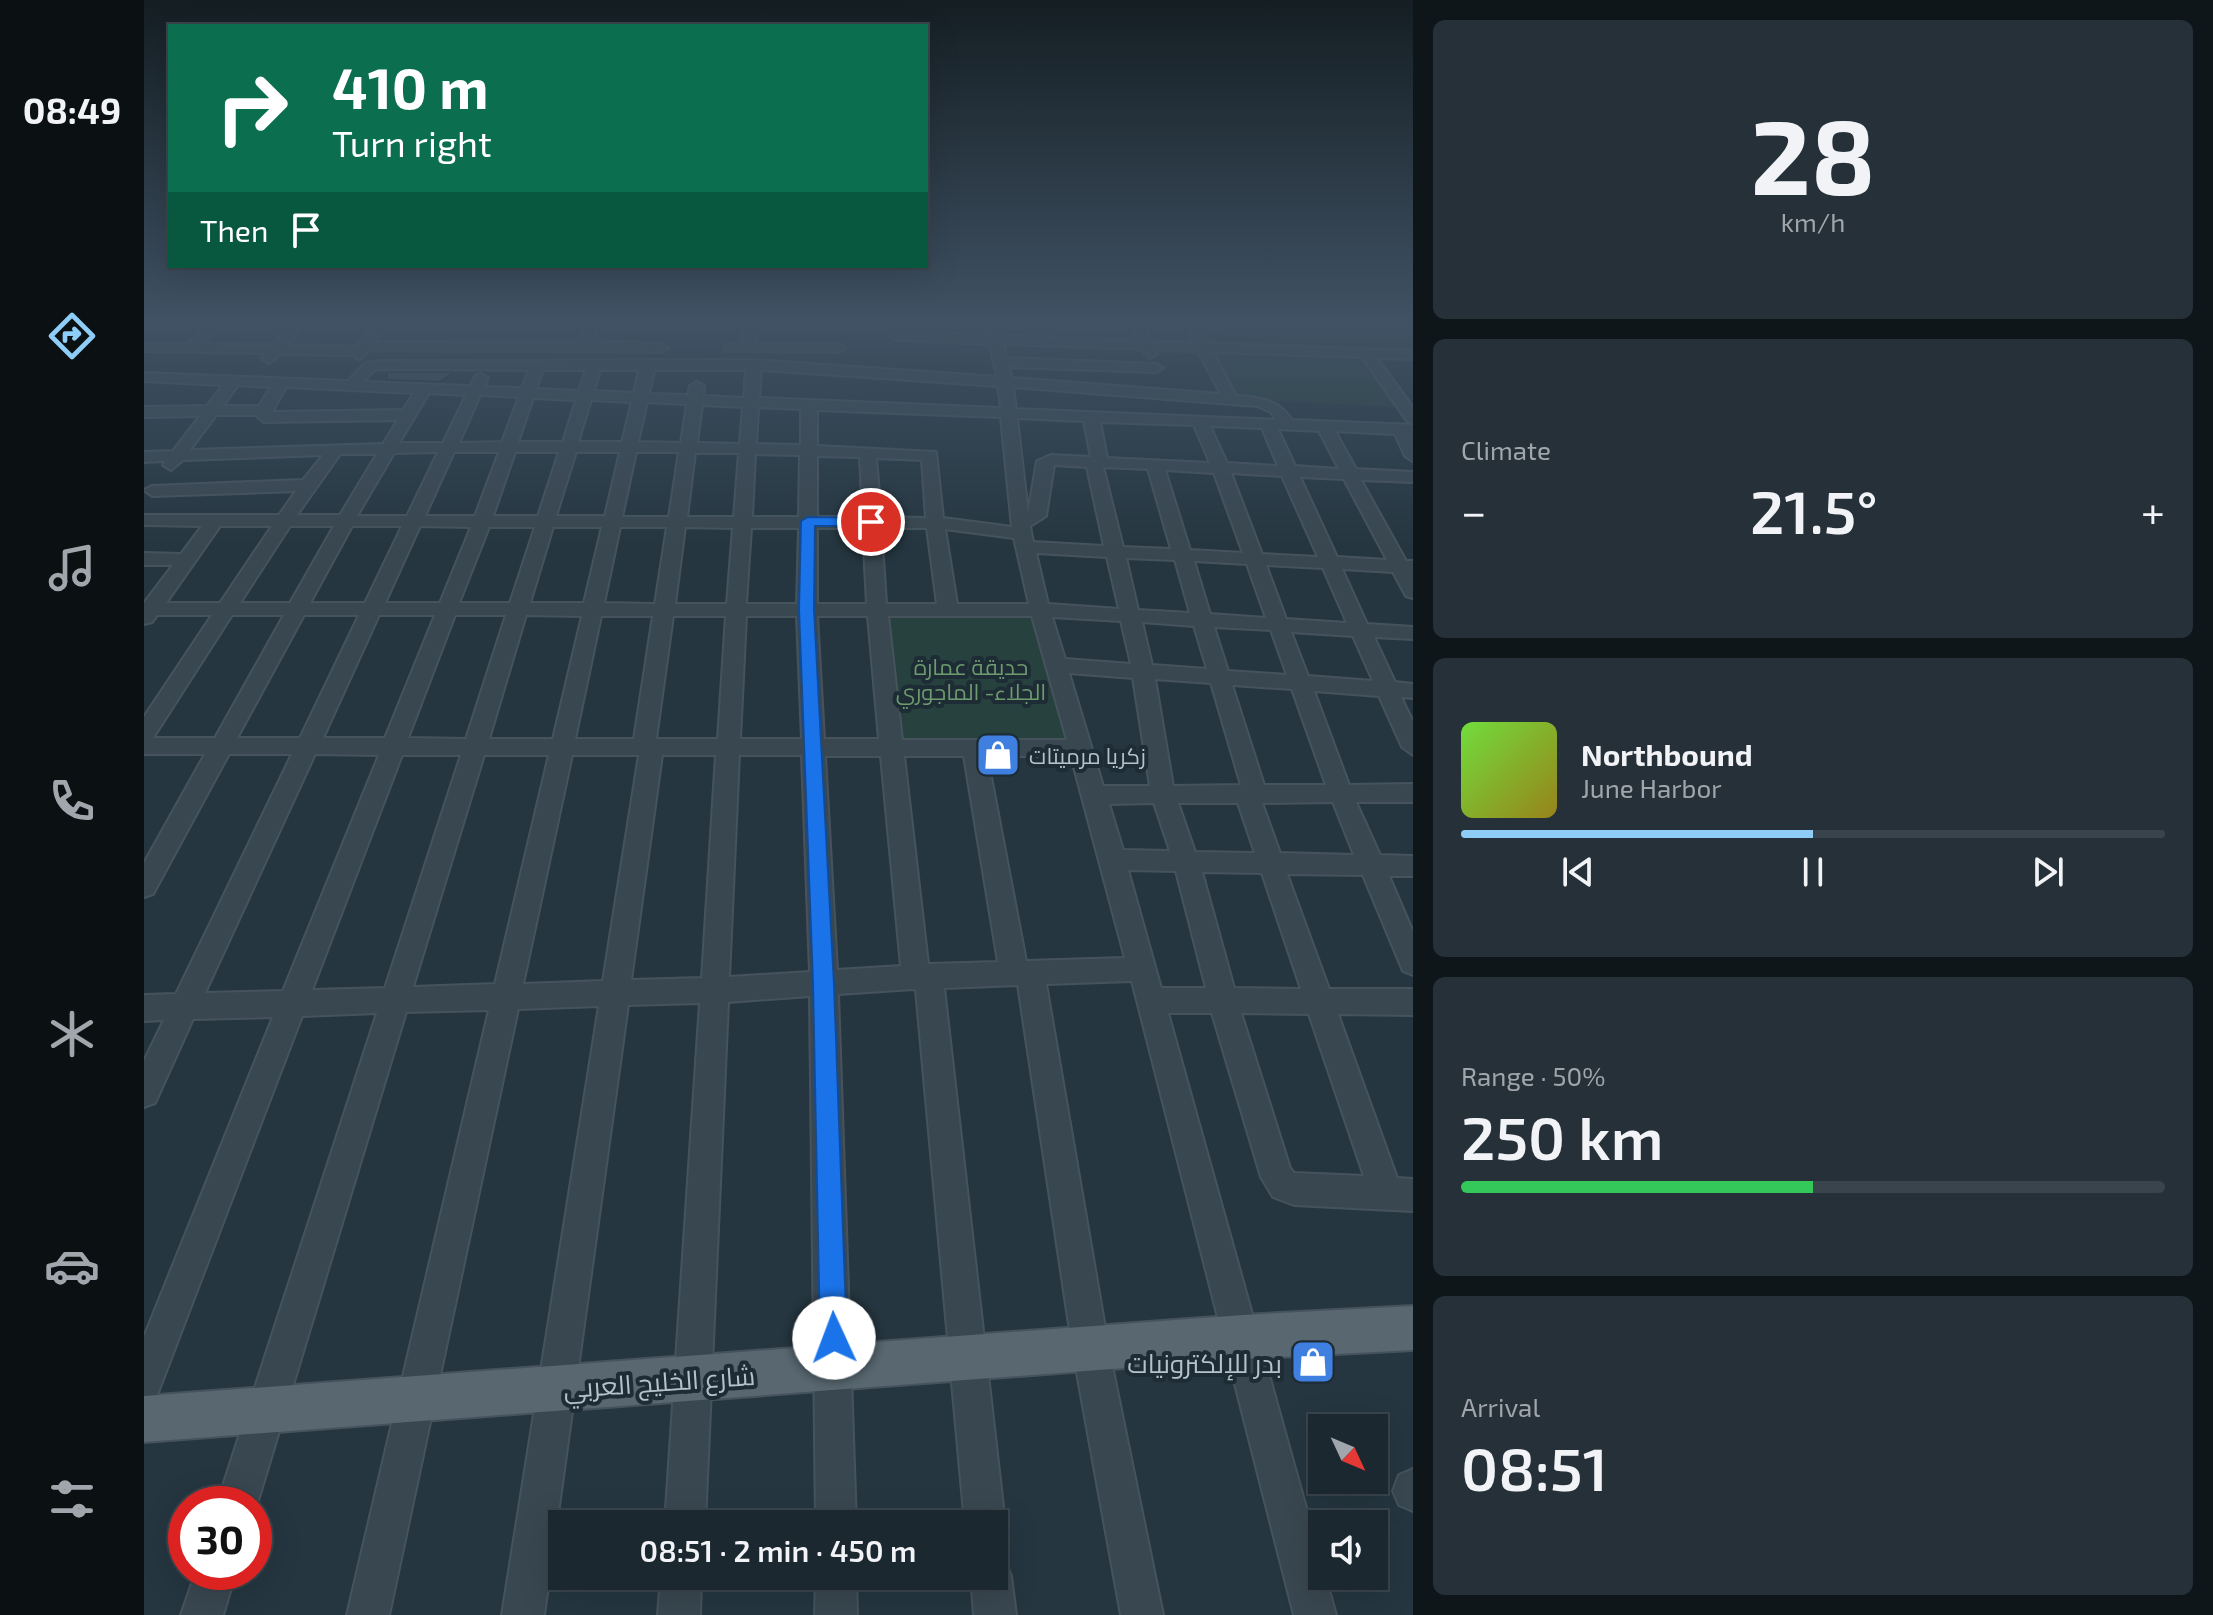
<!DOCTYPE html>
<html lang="en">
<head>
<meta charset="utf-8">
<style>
	body { margin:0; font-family:"Exo 2",Cairo,sans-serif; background:#253038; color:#f1f3f6; height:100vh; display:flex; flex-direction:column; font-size:30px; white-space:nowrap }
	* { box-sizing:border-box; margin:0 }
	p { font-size:26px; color:#a0a6ab }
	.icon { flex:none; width:44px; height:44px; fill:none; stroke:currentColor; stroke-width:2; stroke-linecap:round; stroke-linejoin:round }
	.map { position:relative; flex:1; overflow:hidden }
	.panel { display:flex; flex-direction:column; gap:20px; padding:20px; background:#0f161a; width:800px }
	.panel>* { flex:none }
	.guide { position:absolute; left:24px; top:24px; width:760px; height:244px; border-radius:0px; box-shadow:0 8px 32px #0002,0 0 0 2px #3a444c; background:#0b6e4f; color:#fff; overflow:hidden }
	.needle { width:52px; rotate:134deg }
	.tools { position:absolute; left:1164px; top:1414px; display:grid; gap:16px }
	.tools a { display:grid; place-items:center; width:80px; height:80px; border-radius:0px; background:#1c2830; box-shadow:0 8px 32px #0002,0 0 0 2px #3a444c; font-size:40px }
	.speed { position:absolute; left:24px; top:1486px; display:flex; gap:16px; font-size:40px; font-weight:700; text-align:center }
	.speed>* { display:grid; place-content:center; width:104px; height:104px; border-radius:50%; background:#1c2830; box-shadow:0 8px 32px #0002,0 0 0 2px #3a444c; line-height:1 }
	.speed .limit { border:12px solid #d22; background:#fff; color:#111 }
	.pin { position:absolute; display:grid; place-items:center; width:68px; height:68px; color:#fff; margin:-34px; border:4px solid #fff; border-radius:50%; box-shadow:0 2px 8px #0007 }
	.me { position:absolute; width:88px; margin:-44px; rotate:358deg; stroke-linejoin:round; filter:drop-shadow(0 0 6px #0008) }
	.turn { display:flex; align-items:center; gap:28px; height:168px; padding:0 32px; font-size:36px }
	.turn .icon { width:104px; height:104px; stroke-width:2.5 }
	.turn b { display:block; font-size:56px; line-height:68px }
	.then { display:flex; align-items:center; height:76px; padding:0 32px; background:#0003; gap:16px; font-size:30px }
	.big { font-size:60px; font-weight:600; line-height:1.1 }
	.panel .widget { flex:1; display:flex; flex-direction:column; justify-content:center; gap:12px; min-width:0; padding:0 28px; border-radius:12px; background:#253038 }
	.panel .dial { align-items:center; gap:0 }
	.dial b { font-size:104px; line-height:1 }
	.song { display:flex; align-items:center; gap:24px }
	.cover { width:96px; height:96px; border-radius:12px; background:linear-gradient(135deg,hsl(100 70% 55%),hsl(50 70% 35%)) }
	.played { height:8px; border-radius:4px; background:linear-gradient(90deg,#8ecdf7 50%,#3a444c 50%) }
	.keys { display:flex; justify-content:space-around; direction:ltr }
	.heat { display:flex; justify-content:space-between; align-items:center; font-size:44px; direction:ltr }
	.charge { height:12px; border-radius:6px; background:linear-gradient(90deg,#34c759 50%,#3a444c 0) }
	.trip { position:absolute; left:404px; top:1510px; width:460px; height:80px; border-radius:0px; background:#1c2830; box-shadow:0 8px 32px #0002,0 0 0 2px #3a444c; font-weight:600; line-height:80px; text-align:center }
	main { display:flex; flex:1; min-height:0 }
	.tabs { display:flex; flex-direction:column; width:144px; justify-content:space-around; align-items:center; background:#0b1013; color:#a0a6ab }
	.tabs .icon { width:56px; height:56px }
	.tabs .on { color:#8ecdf7 }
	.tabs b { font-size:36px; color:#f1f3f6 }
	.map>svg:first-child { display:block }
</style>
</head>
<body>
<main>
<nav class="tabs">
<b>08:49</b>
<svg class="icon on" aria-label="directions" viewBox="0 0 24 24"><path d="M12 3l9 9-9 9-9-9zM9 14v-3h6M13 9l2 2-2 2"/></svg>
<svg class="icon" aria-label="music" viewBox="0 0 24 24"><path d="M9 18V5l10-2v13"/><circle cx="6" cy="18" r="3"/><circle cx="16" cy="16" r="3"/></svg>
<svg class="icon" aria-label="phone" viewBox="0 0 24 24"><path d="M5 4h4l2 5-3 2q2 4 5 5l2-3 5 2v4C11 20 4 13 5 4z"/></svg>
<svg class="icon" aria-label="climate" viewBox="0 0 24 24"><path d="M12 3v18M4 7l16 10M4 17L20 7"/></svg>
<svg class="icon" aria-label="car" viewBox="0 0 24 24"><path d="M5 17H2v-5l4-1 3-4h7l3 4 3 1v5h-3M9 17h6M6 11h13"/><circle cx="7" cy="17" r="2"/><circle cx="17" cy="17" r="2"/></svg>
<svg class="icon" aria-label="filters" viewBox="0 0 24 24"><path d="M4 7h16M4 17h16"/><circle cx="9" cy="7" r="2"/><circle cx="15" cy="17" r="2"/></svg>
</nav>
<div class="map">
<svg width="1269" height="1615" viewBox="0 0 1269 1615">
	<rect width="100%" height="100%" fill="#253640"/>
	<g fill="#27413e">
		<path d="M1144,320H1269V354L1223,353L1260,407L1088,399L1048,324Z"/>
		<path d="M733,610H896L934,747H747Z"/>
	</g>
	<path fill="#374b56" stroke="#202e37" stroke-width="2" d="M243,372H311L295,382L243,380Z"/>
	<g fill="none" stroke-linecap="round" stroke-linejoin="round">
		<g stroke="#46535c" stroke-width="4">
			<g id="minor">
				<path d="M67,320H81L58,344L129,345L150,320H164L143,345L213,347L232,320H245L231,342L436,341L443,320H455L450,341L517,344L524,348L517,352L226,350L215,360L209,355L137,354L125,363L118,359L122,353L0,351V343L43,344Z"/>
				<path d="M600,320H613L612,344H694L701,348L694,352L581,351V345L598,344Z"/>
				<path d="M841,320H853L857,336L993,341L987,326L944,324L937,320H997L1007,341L1050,343L1039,320H1134L1128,324L1056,328L1064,343L1269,351V359L1233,358L1269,408V424L1264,422L1218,357L1069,352L1092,396C1117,398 1134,399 1148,420L1269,425V461L1261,456L1251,434L1191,431L1212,469L1269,472V482L1217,480L1262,561H1269V598L1262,596L1249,572L1198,569L1223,624L1269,627V639L1230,637L1251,682L1269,684V698L1257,697L1269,722V755L1258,747L1235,696L1170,691L1205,785L1269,784V802H1212L1236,855L1269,856V876H1245L1269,932V975L1259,971L1219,875L1143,874L1185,989H1269V1015L1194,1014L1253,1178L1269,1179V1211L1150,1205L1129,1197L1117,1177L1068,1013H1024L1178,1565V1576H1181L1192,1615H1150L988,981L902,984L965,1351L1019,1615H977L929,1351L874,985L800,988L861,1524L855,1538L850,1540V1524H821L772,990L769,989L694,994L712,1524H672L666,996L584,1002L561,1524H521L556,1003L484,1005L400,1615H358L455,1006L374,1009L245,1615H203L345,1010L262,1012L113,1504L110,1511V1504H73L233,1013L158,1016L18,1382L13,1395L0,1400V1337L129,1017L49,1019L11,1103L0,1107V1061L20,1020L0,1021V995L32,994L148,754H85L9,894L0,897V863L61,754H0V717L68,615H13L8,622L0,624V603L29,565H0V553L37,554L58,526L0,525V515H135L152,491L8,496L0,490L8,486L159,480L179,455L39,460L27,470L19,465L22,461L0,462V452L29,451L56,416L0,417V407L63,406L79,385L0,381V373L204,381L221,363L238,361L610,360L853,377L846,344L753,340L746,336L753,332L844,335ZM859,344L997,349L1006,358L1013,354L1011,350L1054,351L1077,394L868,378L865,367L1012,372L1019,368L1012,364L863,358ZM238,369L385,370L378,388L340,387L344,378L337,374L332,375L326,386L219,382L230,370ZM399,370H442L435,391L392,389ZM456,370H495L490,393L450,391ZM510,370H602L600,398L559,396L560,386L553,382L546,386L544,395L505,394ZM617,370L854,386L857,408L615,398ZM94,385L127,387L115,406H79ZM142,387L270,393L259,410L128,412ZM869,387L1113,406L1127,412L1132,420L872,409ZM285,393L322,395L299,443H255ZM336,395L375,397L358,442L315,443ZM389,398L432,400L419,442H374ZM447,400L488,402L478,442H434ZM503,402L543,404L537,443L494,442ZM558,405L599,407L596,444L553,443ZM614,407L657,409V445L612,444ZM673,410L857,417L868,527L799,518L792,452L673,446ZM72,415H112L120,422L254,420L239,444L46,450ZM873,418L940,421L947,457L907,455L893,461L884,513ZM956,422L1050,425L1066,463L963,458ZM1066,426L1118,428L1134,466L1083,463ZM1134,429L1175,431L1195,469L1151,466ZM294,452L263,516H213L250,453ZM310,452H355L331,516H281ZM371,452H415L394,516H349ZM432,452H476L461,516H412ZM492,452H535L525,517H478ZM551,453H595L590,517H543ZM196,454H233L196,515H153ZM611,454L656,455L655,517H608ZM673,456L716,457L719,517H673ZM732,458L778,460L782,518L737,517ZM910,465L943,467L960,546L889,542L886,526L902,516ZM959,467L1004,469L1027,549L979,547ZM1021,470L1070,473L1099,553L1046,550ZM1087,473L1138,476L1174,557L1118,554ZM1156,477L1200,479L1243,560L1193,557ZM76,526H128L76,603H22ZM146,526H190L146,603H96ZM208,526H258L221,603H166ZM276,526L327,527L296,603H241ZM345,527H391L366,603H315ZM409,527H458L440,603H386ZM476,527H523L511,604L460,603ZM541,527L589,528L583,604H531ZM607,528H655L653,604H602ZM673,528H719L723,604H673ZM737,528H783L793,604H742ZM801,529L870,538L885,604H813ZM892,553L963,557L975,609L904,604ZM982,558L1031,560L1046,613L994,610ZM1050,561L1103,564L1122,618L1066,614ZM1122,565L1179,568L1203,623L1142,619ZM88,615H140L71,738H9ZM160,615H215L156,738H93ZM235,615H291L241,738H179ZM311,615H362L322,739L264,738ZM382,615L438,616L409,739H345ZM457,616H509L490,739H431ZM529,616H582L574,739H512ZM602,616H653L658,739H596ZM673,616H724L735,739H680ZM744,616H888L923,740H758ZM908,617L977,621L987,664L921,659ZM998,622L1050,626L1063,669L1008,665ZM1070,627L1127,630L1143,675L1084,671ZM1147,632L1209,636L1229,681L1164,676ZM925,673L989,678L1006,786H959ZM1011,679L1067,683L1097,785L1029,786ZM1088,685L1148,689L1182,785H1120ZM171,754L235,755L139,991L61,993ZM258,755H317L241,988L168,990ZM340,755H405L351,984L269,987ZM428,755H495L459,981L379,984ZM518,755H572L558,978L487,980ZM595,755H658L666,972L585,977ZM681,756H737L757,966L693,970ZM760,756H820L854,962L784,964ZM843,756H927L981,958L882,961ZM1189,802L1210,855L1136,853L1118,803ZM1010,803L1026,851L979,850L965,804ZM1034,803H1094L1111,853L1051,852ZM984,870L1032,871L1062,988H1017ZM1058,872L1118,873L1157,989L1090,988ZM1097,1013L1165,1014L1220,1176L1150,1173L1146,1168Z"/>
				<path d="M1269,1469V1511L1255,1505L1249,1491L1255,1475Z"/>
				<path d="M850,1557L861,1562L867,1576L872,1615H830L827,1576H850Z"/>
				<path d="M52,1572H92L79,1615H37Z"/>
				<path d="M517,1576H557L556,1615H514Z"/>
				<path d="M672,1576H712L713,1615H671Z"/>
			</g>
		</g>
		<g stroke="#46535c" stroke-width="4">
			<path id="major" d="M1269,1306V1350L1099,1359L0,1442V1396L1099,1315Z"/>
		</g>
		<use href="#minor" fill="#394750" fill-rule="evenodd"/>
		<use href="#major" fill="#586770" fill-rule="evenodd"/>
	</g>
	<linearGradient id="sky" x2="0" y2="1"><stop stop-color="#141e23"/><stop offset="0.59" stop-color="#405264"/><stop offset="1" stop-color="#405264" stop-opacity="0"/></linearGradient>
	<rect width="1269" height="546" fill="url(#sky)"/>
	<path fill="#1a73e8" stroke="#114b97" stroke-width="2" d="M664,517L727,518L734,522L727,526H671L670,609L690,984L703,1338L699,1348L690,1352L680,1348L676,1338L669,984L655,609L657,521Z"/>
	<defs>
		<g id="shop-square" transform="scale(2.3)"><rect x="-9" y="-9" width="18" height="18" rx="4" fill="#3f7fe0" stroke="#1e2c35"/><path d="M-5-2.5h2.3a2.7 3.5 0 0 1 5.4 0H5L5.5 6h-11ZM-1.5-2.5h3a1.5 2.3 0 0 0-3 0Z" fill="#fff"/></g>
	</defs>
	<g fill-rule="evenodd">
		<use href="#shop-square" x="854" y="755"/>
		<use href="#shop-square" x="1169" y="1362"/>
	</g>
	<g text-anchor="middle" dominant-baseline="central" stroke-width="8" stroke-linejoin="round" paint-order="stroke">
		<g font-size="22" fill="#6d9b6e" stroke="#1e2c35">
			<text x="827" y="666">حديقة عمارة<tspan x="827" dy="25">الجلاء- الماجوري</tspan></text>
		</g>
		<g font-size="22" fill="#b6c2ca" stroke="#1e2c35" text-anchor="start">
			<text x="885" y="755">زكريا مرميتات</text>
		</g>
		<g font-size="26" fill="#b6c2ca" stroke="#1e2c35" text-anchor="end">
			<text x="1138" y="1362">بدر للإلكترونيات</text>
		</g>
		<g font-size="26" fill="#b6c2ca" stroke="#1e2c35">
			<text transform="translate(515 1381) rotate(-4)">شارع الخليج العربي</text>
		</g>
	</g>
</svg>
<div class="tools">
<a><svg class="needle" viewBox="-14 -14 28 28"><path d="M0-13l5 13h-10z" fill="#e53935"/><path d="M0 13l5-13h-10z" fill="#a0a6ab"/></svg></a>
<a><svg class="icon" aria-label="sound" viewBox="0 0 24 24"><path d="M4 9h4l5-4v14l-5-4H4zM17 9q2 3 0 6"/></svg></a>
</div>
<div class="speed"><div class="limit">30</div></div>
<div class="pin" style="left:727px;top:522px;background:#d93025"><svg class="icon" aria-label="arrive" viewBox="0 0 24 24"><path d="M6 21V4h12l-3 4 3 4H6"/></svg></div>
<svg class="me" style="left:690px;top:1338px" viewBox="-20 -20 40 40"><circle r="19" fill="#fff"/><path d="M0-13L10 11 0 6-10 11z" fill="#1a73e8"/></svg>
<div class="trip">08:51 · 2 min · 450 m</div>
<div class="guide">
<div class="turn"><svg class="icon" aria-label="right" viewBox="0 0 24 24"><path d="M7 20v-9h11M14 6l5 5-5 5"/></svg><div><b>410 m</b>Turn right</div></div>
<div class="then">Then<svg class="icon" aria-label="arrive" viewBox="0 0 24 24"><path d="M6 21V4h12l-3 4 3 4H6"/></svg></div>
</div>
</div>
<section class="panel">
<div class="widget dial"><b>28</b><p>km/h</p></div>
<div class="widget"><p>Climate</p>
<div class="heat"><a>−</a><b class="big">21.5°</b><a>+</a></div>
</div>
<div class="widget">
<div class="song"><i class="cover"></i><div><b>Northbound</b><p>June Harbor</p></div></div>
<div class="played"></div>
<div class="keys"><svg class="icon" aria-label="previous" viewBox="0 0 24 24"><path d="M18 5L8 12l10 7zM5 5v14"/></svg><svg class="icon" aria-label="pause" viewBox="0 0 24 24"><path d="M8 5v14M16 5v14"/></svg><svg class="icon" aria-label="next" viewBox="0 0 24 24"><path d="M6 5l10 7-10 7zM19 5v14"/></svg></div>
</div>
<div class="widget"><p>Range · 50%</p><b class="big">250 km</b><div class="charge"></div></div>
<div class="widget"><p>Arrival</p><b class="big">08:51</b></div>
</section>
</main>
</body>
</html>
